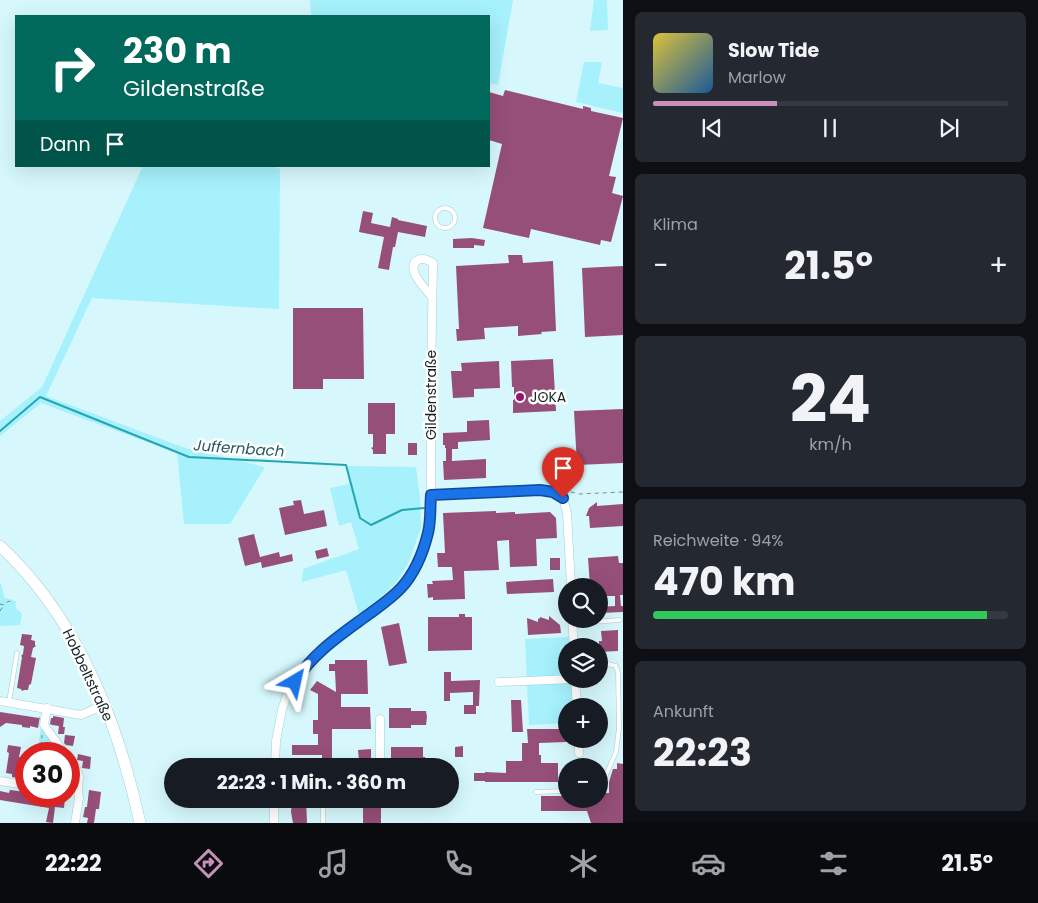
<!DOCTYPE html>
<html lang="de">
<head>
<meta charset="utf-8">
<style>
	body { margin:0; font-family:Poppins,sans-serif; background:#242831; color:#f1f3f6; height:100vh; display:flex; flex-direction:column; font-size:19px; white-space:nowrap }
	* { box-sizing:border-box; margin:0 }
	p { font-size:16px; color:#9ea1a6 }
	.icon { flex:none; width:28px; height:28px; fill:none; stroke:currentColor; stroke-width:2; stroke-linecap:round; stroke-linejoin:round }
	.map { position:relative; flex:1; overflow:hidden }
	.panel { display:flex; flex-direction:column; gap:12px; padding:12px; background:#0d0f14; width:415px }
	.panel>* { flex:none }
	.banner { position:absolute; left:15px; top:15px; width:475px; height:152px; border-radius:0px; box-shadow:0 5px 20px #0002; background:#00695c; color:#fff; overflow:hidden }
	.fabs { position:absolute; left:558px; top:578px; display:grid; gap:10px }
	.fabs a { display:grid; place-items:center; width:50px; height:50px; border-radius:50%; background:#171b24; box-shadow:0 5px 20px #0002; font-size:25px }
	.speed { position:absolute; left:15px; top:742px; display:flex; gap:10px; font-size:25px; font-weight:700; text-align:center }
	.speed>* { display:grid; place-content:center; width:65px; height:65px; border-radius:50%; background:#171b24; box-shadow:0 5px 20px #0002; line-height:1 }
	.speed .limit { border:8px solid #d22; background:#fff; color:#111 }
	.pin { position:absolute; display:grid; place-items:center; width:42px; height:42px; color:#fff; margin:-51px -21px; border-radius:50% 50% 50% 0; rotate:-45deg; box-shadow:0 0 5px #0007 }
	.pin .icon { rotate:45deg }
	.me { position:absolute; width:55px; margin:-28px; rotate:36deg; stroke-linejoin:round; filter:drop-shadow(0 0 4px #0008) }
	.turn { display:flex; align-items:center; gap:18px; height:105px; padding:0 25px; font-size:22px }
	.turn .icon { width:65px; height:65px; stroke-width:2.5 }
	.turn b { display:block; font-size:35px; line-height:42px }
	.then { display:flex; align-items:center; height:48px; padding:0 25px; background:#0003; gap:10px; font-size:19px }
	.big { font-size:38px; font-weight:700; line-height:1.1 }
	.panel .card { flex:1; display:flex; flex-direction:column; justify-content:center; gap:8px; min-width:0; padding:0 18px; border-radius:8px; background:#242831 }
	.panel .dial { align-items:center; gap:0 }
	.dial b { font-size:65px; line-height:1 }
	.song { display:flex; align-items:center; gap:15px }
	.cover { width:60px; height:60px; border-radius:8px; background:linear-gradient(135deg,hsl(50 70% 55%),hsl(210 70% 35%)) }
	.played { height:5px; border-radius:2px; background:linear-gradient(90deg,#c88fb8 35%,#363941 35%) }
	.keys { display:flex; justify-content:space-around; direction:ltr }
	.heat { display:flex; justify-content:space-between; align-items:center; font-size:28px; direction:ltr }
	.charge { height:8px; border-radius:4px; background:linear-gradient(90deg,#34c759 94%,#363941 0) }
	.trip { position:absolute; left:164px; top:758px; width:295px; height:50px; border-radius:25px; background:#171b24; box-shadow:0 5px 20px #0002; font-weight:700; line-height:50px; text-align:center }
	.tab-bar { display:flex; height:80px; justify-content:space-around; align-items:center; background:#090b0e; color:#9ea1a6 }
	.tab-bar .icon { width:35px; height:35px }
	.tab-bar .active { color:#c88fb8 }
	.tab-bar b { font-size:22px; color:#f1f3f6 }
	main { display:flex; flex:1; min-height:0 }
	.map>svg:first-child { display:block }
</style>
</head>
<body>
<main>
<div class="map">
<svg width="623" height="823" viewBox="0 0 623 823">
	<rect width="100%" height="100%" fill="#d6f8fc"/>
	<g fill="#a6f1fc">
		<path d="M310,0H513L498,85L489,83V16H311Z"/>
		<path d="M594,0H607L608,30L590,31Z"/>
		<path d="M584,62H602L598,83L623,88V113L576,102Z"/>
		<path d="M143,166H272L280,169L279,309L92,298L46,396L185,448L265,467L230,524H184L177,453L41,403L0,436V421L42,387Z"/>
		<path d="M347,466L416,467L420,498L421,528L408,564L398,580L380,598L359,614L346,570L302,582L303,569L359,549L351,522L339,526L330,488L349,484Z"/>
		<path d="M0,583C4,588 2,593 5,598L13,600L16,602C15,611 17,608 22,614L20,625L0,626Z"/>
		<path d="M569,637L570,646H566V679H571L573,706H566V723L529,725L525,639Z"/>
		<path d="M41,727L60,754H37Z"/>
	</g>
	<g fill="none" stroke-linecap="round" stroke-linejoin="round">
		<path stroke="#24a5b4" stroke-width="2" d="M0,431L40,397L189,457L346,465L360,518L371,525L402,510L424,508"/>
	</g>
	<g fill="#954f78">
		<path d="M505,90L583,109V106L591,108V111L623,118L609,176L616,177L612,193L623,196L611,242L601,240L600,245L531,229L529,238L483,228L502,144L489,140V92L503,96Z"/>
		<path d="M363,211L373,213L371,223L390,227L392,217L398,219V220L427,226L425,237L398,232L395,247H393L389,270L378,268L384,237L359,232Z"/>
		<path d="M472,238L485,240L484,246L474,245V248H453V239Z"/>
		<path d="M508,255H522L523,263L553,261L556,331L541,332L542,334L518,336V326L484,328L485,339L457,341L456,329H459L456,266L509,263Z"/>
		<path d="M623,266V335L585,337L582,268Z"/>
		<path d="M293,308H363L364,379H323V389H293Z"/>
		<path d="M553,359L556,411L513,413V400H514V387H512L511,361Z"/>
		<path d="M499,361L500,388L474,389V397L453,398L451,371H462L461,363Z"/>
		<path d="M368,403H395V434H386V454H373V450L371,448L373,447V434H368Z"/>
		<path d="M623,409V463L577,465L574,411Z"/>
		<path d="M489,420L490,440L458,442V449H452V461L486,459V478L444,480L443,461H446V448H445V445H443V433L467,432V421Z"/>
		<rect x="408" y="443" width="9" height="12"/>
		<path d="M301,500L304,514L324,510L327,526L285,535L279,508L294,505L293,501Z"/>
		<path d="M597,502V506L623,504V526L590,528L589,516H586L589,508Z"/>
		<path d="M496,511V513L515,512V514L550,512L556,518L557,538L536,539L537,566L510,567L509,540L497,541L499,570L464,571L465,599L433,600V597L428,598L427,584H433L432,581L453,580L452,567H438L437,553H445L443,513Z"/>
		<path d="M254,534L260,557L279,552L280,557L292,554L293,561L262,568L261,562L245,566L238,538Z"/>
		<path d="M327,548L329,556L317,559L315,551Z"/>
		<path d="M618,556L619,563H623V595H620L621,606H623V612L599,613V607L615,606V596H599V586H590L588,558Z"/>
		<rect x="550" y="558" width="10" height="12"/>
		<path d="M553,579L554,592L507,594L506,582Z"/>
		<path d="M459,614H465V617H472V650L428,651V617H459Z"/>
		<path d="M549,616L560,625L561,633L528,635L527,618L538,622V619L540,618V617L549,620Z"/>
		<path d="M399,623L407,663L389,666L381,627Z"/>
		<path d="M618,630V651L599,652V641H602L601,631Z"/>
		<path d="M22,634L32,635L31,640L35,641V645L36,646L33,648L31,657L36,658L31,684L29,685L28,690H24L22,691L21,689L17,688L22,657L21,656L23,654L24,646L20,645Z"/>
		<path d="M335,660H367L368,694H341V707H370L371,729H332V761L359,760L358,750L371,749V766H322V755H292V745H318V734H313V720H318V694L310,690L317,681L336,692L335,671H329V664H335Z"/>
		<path d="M444,672H451V681L480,680L479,706H476V714H464V705H473V692L450,693V701H444Z"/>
		<path d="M511,700H521L523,732H512Z"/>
		<path d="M389,708H411V711H426L427,717L426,725H411V728H389Z"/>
		<path d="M0,712L39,718L40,716L38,728L30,726V728L22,727V725L6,723L0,727Z"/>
		<path d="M53,716L64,718L63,727H65L64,734H58L59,726L52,725L50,724L51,718H53Z"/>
		<path d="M562,728H564L566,729V742L539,743V755H541V763H558V782H485V781H474V773H485V772L506,773V761H522V743H528L527,729H561Z"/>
		<path d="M65,735L75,736L73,746L66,745L64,743Z"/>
		<path d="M8,745L21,747L19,757L21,758L18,778L12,777V774L6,773L9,753L7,752Z"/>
		<path d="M463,746V757H455V747Z"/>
		<path d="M391,747H423V757H425L427,766H391Z"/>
		<path d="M78,754L91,757L90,769L82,768L83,761L77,760Z"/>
		<path d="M617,763L623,764V823H591L587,811H541V796H564V799H599V793H609V782L613,769H617Z"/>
		<path d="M10,790L26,792V796H51L65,798L64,808L55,807L53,823L46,822L49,808L0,800V791L9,793Z"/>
		<path d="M89,790L101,792L99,809H96L94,823H87L88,818L83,817L85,807H87Z"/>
		<path d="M292,799H306L307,823H293L291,812Z"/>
		<rect x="363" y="803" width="18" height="20"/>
	</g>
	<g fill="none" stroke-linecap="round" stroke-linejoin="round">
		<g stroke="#a5ced4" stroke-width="5">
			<g id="lane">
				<circle cx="445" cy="218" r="10"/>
				<path d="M584,619L592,622L620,620"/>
				<path d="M599,662L616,666L618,673L619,728L616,752L600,789H599"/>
				<path d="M9,702L17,653"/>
				<path d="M536,792L566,791"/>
				<path d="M323,823V799"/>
			</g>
		</g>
		<g stroke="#a5ced4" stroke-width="9">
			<g id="street">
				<path d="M431,495L540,490L553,492L563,498L567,513L571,586"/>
				<path d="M572,619L574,646"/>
				<path d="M575,679L577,706"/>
				<path d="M499,682L573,679"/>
				<path d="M0,701L81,715L104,705"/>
				<path d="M47,708L44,725L65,754"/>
				<path d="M380,719V766"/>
				<path d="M578,739L579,753"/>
				<path d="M69,758L76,768L79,777L78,791L79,798L75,823"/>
				<path d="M275,766L276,741L282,710L288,692L301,671L320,651L384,603L402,587L414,570L424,548L429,531L431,495V378L433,263C428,260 423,257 418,260C404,268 425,288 431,296"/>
				<path d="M0,781L26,785"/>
				<path d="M274,823V799"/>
			</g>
		</g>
		<g stroke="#a5ced4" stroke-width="12">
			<path id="secondary" d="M0,546C78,618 118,722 140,823"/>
		</g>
		<g stroke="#748d90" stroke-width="1" stroke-dasharray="4 4" stroke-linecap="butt">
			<path d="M571,492L579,494L623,492"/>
			<path d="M0,604L4,605L7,602L10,601L13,603"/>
			<path d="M0,611L4,605"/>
			<path d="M41,754C43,747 41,742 42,735"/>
		</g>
		<use href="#lane" stroke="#fff" stroke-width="4"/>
		<use href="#street" stroke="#fff" stroke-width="8"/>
		<use href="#secondary" stroke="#fff" stroke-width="11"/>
	</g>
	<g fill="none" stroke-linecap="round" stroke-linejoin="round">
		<g stroke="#114b97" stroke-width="12">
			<path id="route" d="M295,682C312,654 339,636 365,617C377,608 391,599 401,588C415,573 423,553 428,533C431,521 430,507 431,495L540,490L553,492L563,498"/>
		</g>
		<use href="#route" stroke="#1a73e8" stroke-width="9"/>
	</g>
	<circle fill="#96156d" stroke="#fefefe" stroke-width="2" cx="520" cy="397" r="5"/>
	<g text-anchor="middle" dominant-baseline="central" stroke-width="5" stroke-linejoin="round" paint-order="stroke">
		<g font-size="14" fill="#142426" stroke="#fefefe">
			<text transform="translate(431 395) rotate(-90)">Gildenstraße</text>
			<text transform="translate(88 675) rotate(65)">Hobbeltstraße</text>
		</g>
		<g font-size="14" fill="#142426" stroke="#fefefe" text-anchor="start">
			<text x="530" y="397">JOKA</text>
		</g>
		<g font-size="15" font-style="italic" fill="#295b62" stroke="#fefefe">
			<text transform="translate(239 448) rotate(4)">Juffernbach</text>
		</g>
	</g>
</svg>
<div class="fabs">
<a><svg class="icon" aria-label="search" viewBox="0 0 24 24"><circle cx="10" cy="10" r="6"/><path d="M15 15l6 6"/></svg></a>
<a><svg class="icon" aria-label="layers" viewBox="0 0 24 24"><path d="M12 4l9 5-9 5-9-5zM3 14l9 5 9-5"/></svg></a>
<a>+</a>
<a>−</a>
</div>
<div class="speed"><div class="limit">30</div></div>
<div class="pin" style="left:563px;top:498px;background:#d93025"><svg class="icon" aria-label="arrive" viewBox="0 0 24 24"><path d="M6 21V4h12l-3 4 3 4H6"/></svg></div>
<svg class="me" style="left:295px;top:682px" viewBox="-20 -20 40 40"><path d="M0-17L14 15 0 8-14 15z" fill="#1a73e8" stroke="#fff" stroke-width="4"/></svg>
<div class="trip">22:23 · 1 Min. · 360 m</div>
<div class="banner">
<div class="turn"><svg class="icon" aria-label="right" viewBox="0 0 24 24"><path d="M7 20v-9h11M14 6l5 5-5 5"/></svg><div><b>230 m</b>Gildenstraße</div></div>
<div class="then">Dann<svg class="icon" aria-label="arrive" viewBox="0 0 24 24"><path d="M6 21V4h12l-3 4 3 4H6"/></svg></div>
</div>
</div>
<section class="panel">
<div class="card">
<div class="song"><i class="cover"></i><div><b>Slow Tide</b><p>Marlow</p></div></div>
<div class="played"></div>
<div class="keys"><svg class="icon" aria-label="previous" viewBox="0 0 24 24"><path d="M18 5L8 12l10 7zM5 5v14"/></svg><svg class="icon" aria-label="pause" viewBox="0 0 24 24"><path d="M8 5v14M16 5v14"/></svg><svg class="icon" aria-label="next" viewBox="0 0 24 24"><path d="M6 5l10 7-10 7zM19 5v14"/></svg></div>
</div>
<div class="card"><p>Klima</p>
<div class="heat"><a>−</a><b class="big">21.5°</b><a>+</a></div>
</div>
<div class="card dial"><b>24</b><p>km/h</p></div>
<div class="card"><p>Reichweite · 94%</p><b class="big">470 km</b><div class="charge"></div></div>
<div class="card"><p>Ankunft</p><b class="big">22:23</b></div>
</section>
</main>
<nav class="tab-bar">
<b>22:22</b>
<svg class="icon active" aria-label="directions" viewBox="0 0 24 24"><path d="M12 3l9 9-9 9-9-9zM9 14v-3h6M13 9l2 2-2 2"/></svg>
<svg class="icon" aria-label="music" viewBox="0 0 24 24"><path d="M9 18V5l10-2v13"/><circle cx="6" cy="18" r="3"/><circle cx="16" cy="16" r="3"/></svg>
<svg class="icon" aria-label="phone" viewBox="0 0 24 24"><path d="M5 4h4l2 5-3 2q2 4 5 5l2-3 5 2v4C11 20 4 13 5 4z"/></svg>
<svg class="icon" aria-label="climate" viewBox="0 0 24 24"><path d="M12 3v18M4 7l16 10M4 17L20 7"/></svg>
<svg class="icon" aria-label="car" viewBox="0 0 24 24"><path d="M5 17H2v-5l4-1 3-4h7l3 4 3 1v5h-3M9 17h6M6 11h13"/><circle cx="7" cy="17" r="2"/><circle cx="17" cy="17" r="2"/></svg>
<svg class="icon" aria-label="filters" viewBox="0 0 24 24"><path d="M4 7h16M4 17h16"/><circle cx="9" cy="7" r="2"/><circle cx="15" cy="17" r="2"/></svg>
<b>21.5°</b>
</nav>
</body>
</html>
